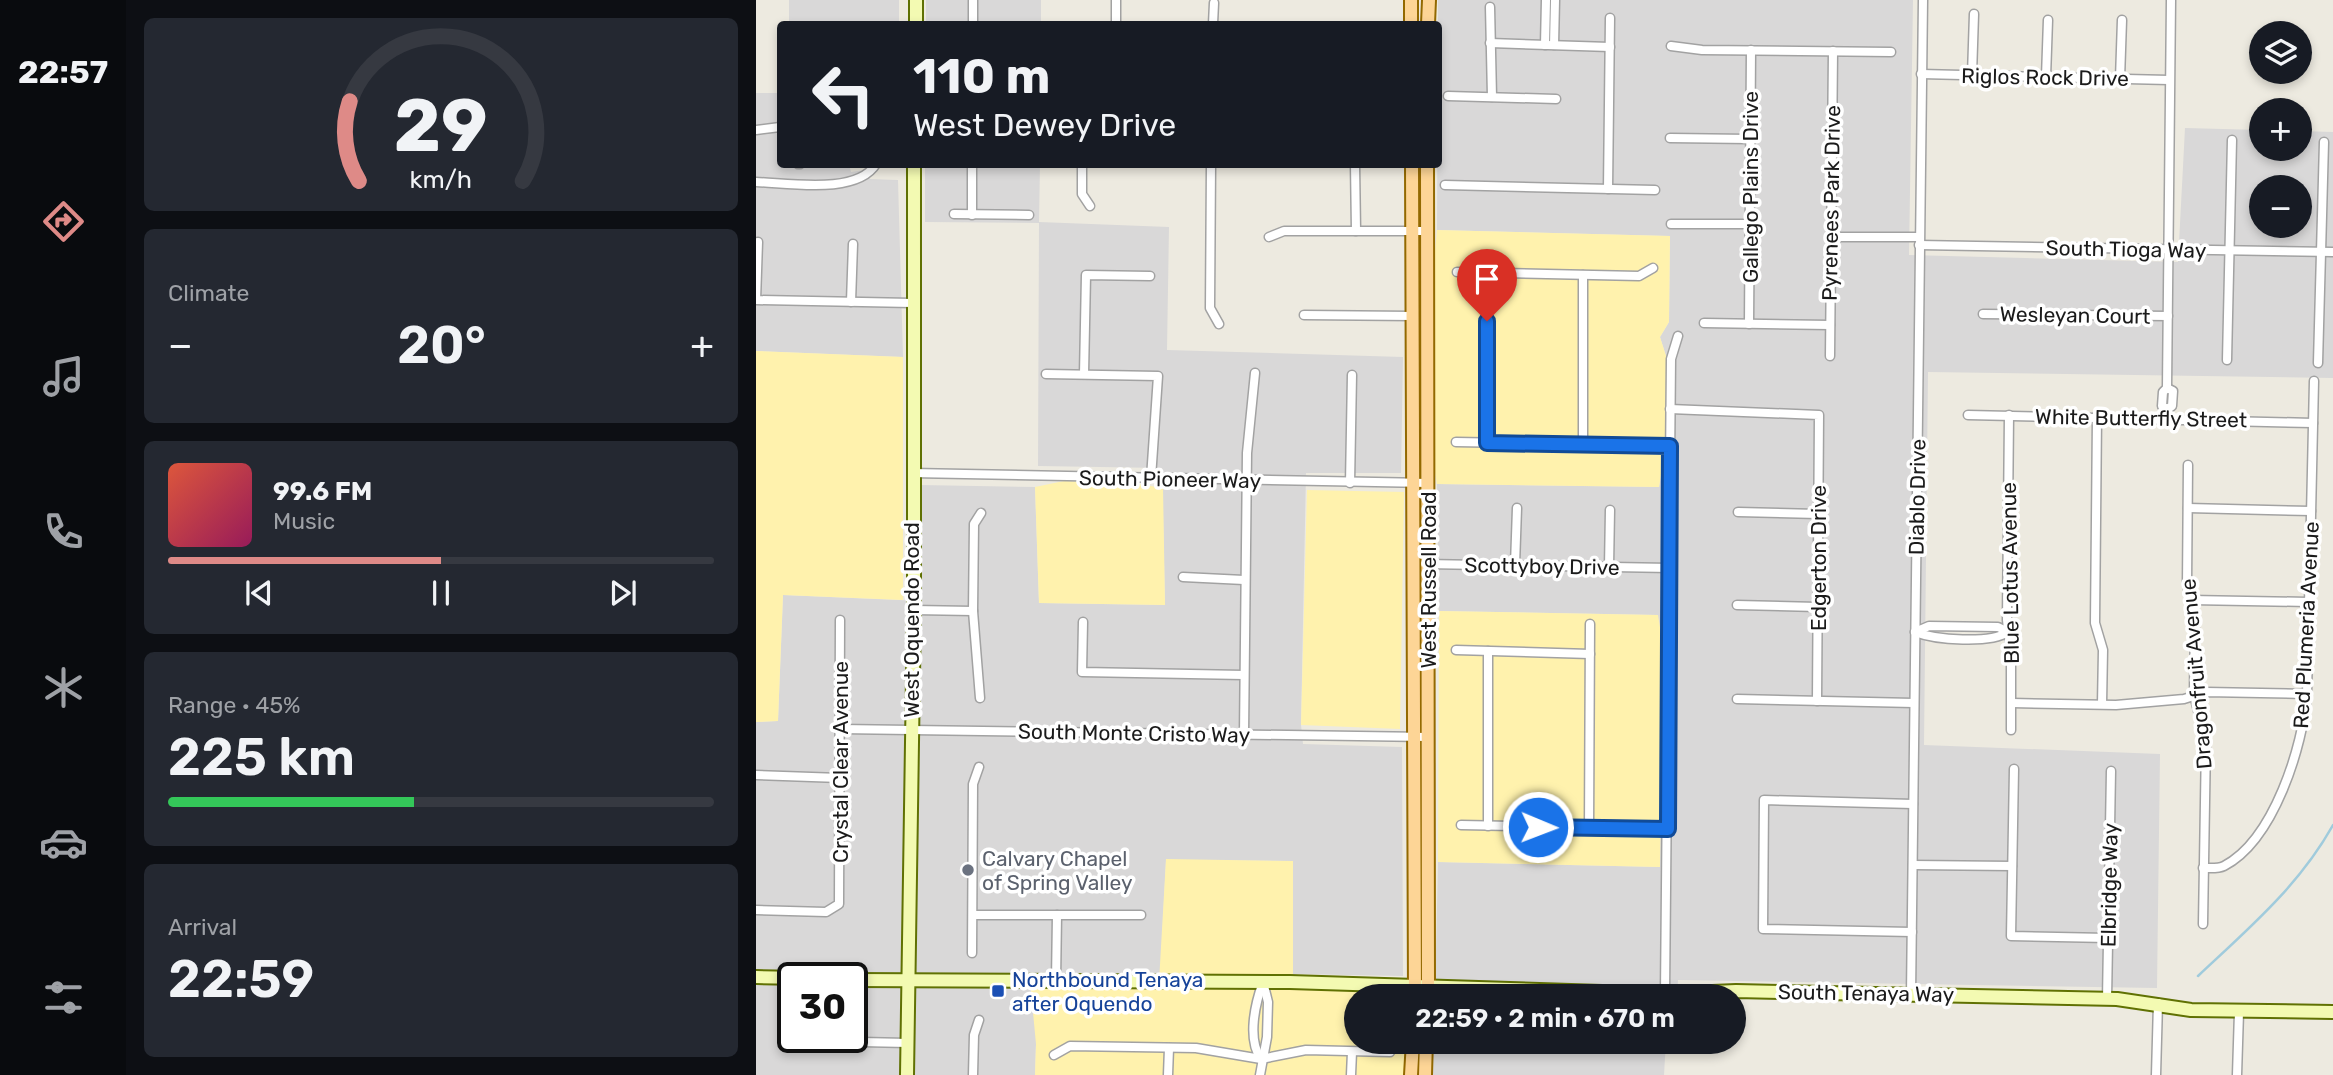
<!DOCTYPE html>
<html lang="en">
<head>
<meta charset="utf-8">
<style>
	body { margin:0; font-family:Rubik,sans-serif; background:#242831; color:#f1f3f6; height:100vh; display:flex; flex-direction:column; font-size:26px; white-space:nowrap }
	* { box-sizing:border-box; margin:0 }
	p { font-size:23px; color:#9ea1a6 }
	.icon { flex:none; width:38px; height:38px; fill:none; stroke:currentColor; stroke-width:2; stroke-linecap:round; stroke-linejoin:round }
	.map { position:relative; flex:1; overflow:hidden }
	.sheet { display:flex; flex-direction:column; gap:18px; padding:18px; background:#0d0f14; width:630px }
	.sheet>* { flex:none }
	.top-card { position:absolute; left:21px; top:21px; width:665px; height:147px; border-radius:7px; box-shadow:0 4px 10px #0003; background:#171b24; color:#f1f3f6; overflow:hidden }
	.fabs { position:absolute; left:1493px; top:21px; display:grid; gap:14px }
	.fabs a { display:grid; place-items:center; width:63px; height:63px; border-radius:50%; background:#171b24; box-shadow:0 4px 10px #0003; font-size:35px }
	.speed { position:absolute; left:21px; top:962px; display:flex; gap:14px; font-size:35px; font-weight:700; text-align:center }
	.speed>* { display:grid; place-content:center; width:91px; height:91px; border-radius:50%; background:#171b24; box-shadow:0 4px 10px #0003; line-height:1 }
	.speed .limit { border:4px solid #111; border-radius:10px; background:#fff; color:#111 }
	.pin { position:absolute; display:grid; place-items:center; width:60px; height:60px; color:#fff; margin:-72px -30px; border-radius:50% 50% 50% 0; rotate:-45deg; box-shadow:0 0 7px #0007 }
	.pin .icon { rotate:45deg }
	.me { position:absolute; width:77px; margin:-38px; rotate:91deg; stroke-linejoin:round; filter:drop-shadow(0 0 5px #0008) }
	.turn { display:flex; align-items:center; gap:24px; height:147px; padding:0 21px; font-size:32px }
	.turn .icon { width:91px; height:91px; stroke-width:2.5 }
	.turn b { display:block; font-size:49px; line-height:60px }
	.big { font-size:52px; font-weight:600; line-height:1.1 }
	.sheet .card { flex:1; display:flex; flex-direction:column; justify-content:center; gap:10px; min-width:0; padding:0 24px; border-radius:10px; background:#242831 }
	.sheet .dial { align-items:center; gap:0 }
	.dial svg { height:182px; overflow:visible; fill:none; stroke:#363941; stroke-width:7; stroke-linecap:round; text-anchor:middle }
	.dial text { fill:#f1f3f6; stroke:none }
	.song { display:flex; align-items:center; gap:21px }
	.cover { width:84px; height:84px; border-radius:10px; background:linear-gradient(135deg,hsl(10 70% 55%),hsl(330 70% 35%)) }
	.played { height:7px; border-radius:4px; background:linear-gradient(90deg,#de8a87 50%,#363941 50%) }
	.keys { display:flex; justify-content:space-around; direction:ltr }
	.heat { display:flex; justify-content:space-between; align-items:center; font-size:38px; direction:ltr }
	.charge { height:10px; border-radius:5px; background:linear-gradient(90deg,#34c759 45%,#363941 0) }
	.trip { position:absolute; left:588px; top:984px; width:402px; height:70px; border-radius:35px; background:#171b24; box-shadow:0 4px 10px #0003; font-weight:600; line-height:70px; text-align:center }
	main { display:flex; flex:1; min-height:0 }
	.dock { display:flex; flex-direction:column; width:126px; justify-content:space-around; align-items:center; background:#090b0e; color:#9ea1a6 }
	.dock .icon { width:49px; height:49px }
	.dock .on { color:#de8a87 }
	.dock b { font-size:32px; color:#f1f3f6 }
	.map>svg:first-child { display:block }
</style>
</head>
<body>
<main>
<nav class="dock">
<b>22:57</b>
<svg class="icon on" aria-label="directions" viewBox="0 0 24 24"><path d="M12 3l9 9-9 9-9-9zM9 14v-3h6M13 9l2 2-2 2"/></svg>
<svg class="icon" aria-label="music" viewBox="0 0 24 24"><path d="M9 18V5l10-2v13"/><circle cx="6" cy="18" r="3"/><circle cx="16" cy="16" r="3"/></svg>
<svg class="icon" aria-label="phone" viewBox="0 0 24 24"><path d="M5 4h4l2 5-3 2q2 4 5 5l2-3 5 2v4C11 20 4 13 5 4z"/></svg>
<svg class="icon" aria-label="climate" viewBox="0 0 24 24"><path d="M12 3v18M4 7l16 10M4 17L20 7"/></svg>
<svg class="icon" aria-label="car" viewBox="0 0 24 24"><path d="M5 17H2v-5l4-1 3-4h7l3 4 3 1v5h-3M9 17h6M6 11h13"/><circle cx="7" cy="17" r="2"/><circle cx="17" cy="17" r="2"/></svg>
<svg class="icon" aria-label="filters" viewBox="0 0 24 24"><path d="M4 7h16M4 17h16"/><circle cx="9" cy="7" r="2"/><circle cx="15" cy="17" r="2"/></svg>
</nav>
<section class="sheet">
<div class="card dial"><svg viewBox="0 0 100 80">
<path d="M14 69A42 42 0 1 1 86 69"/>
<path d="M14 69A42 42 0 0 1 10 34" stroke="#de8a87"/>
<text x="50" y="56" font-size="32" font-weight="700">29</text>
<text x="50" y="72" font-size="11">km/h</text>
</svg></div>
<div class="card"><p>Climate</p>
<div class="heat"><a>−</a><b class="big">20°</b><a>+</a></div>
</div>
<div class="card">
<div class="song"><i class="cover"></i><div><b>99.6 FM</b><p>Music</p></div></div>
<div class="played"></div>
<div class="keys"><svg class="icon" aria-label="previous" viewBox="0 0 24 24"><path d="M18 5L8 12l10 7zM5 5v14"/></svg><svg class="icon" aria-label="pause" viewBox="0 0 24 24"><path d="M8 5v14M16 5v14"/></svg><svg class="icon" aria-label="next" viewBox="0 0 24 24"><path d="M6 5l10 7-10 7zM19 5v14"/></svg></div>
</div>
<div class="card"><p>Range · 45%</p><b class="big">225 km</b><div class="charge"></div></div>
<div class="card"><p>Arrival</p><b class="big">22:59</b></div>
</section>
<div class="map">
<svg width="1577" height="1075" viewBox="0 0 1577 1075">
	<rect width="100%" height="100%" fill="#edeae0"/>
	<g fill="#d9d8d8" fill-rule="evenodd">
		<rect x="33" y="0" width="110" height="24"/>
		<rect x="170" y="0" width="115" height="24"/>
		<path d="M682,0H1157L1153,255L1422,262L1429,128L1505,130V149H1544V131L1577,132V378L1172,372L1168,745L1404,754L1401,988L922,980L921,996H679L682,862L904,867L902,615L683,611L681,484L903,487L909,452L911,359L904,337L913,322L914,236L681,230ZM1505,187H1544V226H1505Z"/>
		<path d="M0,93H24V164L93,165L95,172L109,170L114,179L142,180L147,357L0,351Z"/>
		<path d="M169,165H284L283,222L413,227L411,350L647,357L645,473H550L545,725L547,744L646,747L647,976L537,974V861L410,860L404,982L280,1044L279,1075H0V722L22,721L27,595L166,601L164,485L279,487L283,603L409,605L406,468L282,466L283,223L169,222ZM37,978H96V1038H37Z"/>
		<path d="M678,1041H910L908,1075H677Z"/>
	</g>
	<g fill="#fff2ad">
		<path d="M681,230L914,236L913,322L904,337L911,359L909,452L903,487L681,484C665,402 673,313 681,230Z"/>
		<path d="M0,351L147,357V600L27,595L22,721L0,722Z"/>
		<path d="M308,481L376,483L407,488L409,605L283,603L279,487Z"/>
		<path d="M551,490L648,492L644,729L545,725Z"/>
		<path d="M683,611L902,615L907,646L904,867L682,862Z"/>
		<path d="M410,859L537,861V989L613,990L633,996H600V1041H656L655,1075H279L280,1044L274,981L403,982Z"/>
	</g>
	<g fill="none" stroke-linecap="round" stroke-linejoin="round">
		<path stroke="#a0cbdc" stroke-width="2.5" d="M1442,976C1492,929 1543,886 1577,825"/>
		<g stroke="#a2a2a2" stroke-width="11">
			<g id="street">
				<path d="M734,7L736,97"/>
				<path d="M217,24V1"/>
				<path d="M360,24V0"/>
				<path d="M457,24L458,3"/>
				<path d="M734,43L854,47"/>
				<path d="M789,45L790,0"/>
				<path d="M798,45L799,0"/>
				<path d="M915,46L946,50L1135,52"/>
				<path d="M1165,74L1413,80"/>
				<path d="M1216,75L1218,14"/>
				<path d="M1290,77L1292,20"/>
				<path d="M1364,79L1366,20"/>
				<path d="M692,96L800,99"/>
				<path d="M0,130L24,127"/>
				<path d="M914,138L994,139"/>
				<path d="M42,164H44"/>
				<path d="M216,164V215"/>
				<path d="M326,164V194L334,206"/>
				<path d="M455,164L454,308L463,324"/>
				<path d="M599,164L600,231"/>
				<path d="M0,182C33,183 101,195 120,164"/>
				<path d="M689,185L899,190"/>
				<path d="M852,189L854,18"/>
				<path d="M198,214L273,215"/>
				<path d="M915,224H994"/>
				<path d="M513,237L528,231H670"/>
				<path d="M1075,237H1163"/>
				<path d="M2,242L0,300L156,303"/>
				<path d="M1163,245L1577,252"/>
				<path d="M701,272L883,276L897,268"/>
				<path d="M731,272V443"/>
				<path d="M827,275V445"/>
				<path d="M95,302L97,244"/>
				<path d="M1227,314L1412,316"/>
				<path d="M548,315L657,316"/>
				<path d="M948,323L1074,325"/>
				<path d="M993,324L995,50"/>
				<path d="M1074,356L1077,51"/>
				<path d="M1471,360L1476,140"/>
				<path d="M1562,363L1568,142"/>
				<path d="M290,374L402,376L395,478"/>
				<path d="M328,374L330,275L394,276"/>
				<path d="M914,409L1063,415L1061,701"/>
				<path d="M1411,409L1406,406L1407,392L1411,388L1415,0"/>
				<path d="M1411,414V409L1416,406L1417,391L1411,388"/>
				<path d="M1212,415L1557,423"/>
				<path d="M1253,415L1251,620L1255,653V730"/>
				<path d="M1341,417L1339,623L1347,650L1346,704"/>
				<path d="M700,442L914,446"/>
				<path d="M1432,465L1431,585L1439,614L1438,695L1450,741L1447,924"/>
				<path d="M156,473L672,483"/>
				<path d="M594,483L596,375"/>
				<path d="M1432,508L1555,511"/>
				<path d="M982,512L1062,514"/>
				<path d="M669,564L915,568"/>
				<path d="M759,565L761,508"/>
				<path d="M853,567L854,510"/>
				<path d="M427,577L488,580"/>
				<path d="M1435,600L1552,602"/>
				<path d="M981,605L1062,607"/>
				<path d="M158,610L217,611"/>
				<path d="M327,622L326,672L488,675"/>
				<path d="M1159,632C1180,640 1234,644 1252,632"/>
				<path d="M1159,632L1173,626L1242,627L1252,632"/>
				<path d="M700,650L834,654"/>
				<path d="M224,698L217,611L218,524L225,513"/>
				<path d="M981,699L1158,703"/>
				<path d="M1256,703L1360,705L1428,699L1450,692L1551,694"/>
				<path d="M84,729L672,737"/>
				<path d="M488,735L491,453L499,373"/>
				<path d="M1258,769L1255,936L1352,938"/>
				<path d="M0,775L84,778"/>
				<path d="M705,825L912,829"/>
				<path d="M732,826V651"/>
				<path d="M833,829L834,624"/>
				<path d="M1157,865L1256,866"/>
				<path d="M1447,868C1454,868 1462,869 1468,866C1518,840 1547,746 1551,694L1558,381"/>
				<path d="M0,910L70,912L83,904L84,620"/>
				<path d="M217,915H385"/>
				<path d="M1156,932L1007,929L1008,800L1157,804"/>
				<path d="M216,953L217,784L223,767"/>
				<path d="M300,981L301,915"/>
				<path d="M909,994L915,359L922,336"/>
				<path d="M1155,995L1167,0"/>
				<path d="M1351,999L1355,771"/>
				<path d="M58,1041L152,1043"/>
				<path d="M298,1055L314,1046L440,1048L505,1059L550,1050L634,1052"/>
				<path d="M505,1059C491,1039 499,1004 507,982"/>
				<path d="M217,1075L218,1035L223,1020"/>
				<path d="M412,1075L413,1048"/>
				<path d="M504,1075L511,1037L512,1002L507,982"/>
				<path d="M595,1075L596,1052"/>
				<path d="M1400,1075L1402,1003"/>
				<path d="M1481,1075L1483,1012"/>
			</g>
		</g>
		<g stroke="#607103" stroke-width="16">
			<g id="secondary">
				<path d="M160,24V0"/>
				<path d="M0,977L46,978"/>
				<path d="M96,980L534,982L909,994L980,991L1266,997L1361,999L1435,1010L1577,1012"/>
				<path d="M151,1075L158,610V164"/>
			</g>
		</g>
		<g stroke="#936900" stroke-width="16">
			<g id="primary">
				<path d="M655,0V24"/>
				<path d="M672,24L673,0"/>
				<path d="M656,164L659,996"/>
				<path d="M671,164L672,996"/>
				<path d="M655,1075L657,1041"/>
				<path d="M669,1075L670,1041"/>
			</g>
		</g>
		<use href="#street" stroke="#fff" stroke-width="8"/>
		<use href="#secondary" stroke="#f3fab2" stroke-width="12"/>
		<use href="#primary" stroke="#fdd596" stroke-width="12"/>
	</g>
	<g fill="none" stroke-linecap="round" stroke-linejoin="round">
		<g stroke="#114b97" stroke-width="18">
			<path id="route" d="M731,321V443L914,446L912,829L782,827"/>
		</g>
		<use href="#route" stroke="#1a73e8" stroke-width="12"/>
	</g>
	<circle fill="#6b7280" stroke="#fff" stroke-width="2.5" cx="212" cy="870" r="7"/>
	<rect fill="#1a4fb4" stroke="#fff" stroke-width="2.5" x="235" y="984" width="14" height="14" rx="3.5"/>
	<g text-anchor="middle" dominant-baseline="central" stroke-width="7" stroke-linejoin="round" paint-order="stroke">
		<g font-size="21" fill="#1b1b1b" stroke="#fff">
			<text transform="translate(1289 77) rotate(1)">Riglos Rock Drive</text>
			<text transform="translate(994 187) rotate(-90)">Gallego Plains Drive</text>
			<text transform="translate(1075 203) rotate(-89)">Pyrenees Park Drive</text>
			<text transform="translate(1370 249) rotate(1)">South Tioga Way</text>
			<text transform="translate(1319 315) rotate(1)">Wesleyan Court</text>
			<text transform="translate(1385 418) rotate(1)">White Butterfly Street</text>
			<text transform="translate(414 479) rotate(1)">South Pioneer Way</text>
			<text transform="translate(1161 497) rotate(-89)">Diablo Drive</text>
			<text transform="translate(1062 558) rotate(-90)">Edgerton Drive</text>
			<text transform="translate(786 566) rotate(1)">Scottyboy Drive</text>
			<text transform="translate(1254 573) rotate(-91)">Blue Lotus Avenue</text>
			<text transform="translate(672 580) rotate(-90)">West Russell Road</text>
			<text transform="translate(155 620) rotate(-90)">West Oquendo Road</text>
			<text transform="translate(1550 625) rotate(-87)">Red Plumeria Avenue</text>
			<text transform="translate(1440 674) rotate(-95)">Dragonfruit Avenue</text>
			<text transform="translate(378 733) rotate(1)">South Monte Cristo Way</text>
			<text transform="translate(84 762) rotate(-90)">Crystal Clear Avenue</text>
			<text transform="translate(1353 885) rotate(-89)">Elbridge Way</text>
			<text transform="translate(1110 993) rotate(1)">South Tenaya Way</text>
		</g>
		<g font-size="21" fill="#5b616d" stroke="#fff" text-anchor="start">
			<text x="226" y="858">Calvary Chapel<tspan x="226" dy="24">of Spring Valley</tspan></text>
		</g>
		<g font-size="21" fill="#164399" stroke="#fff" text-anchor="start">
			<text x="256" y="979">Northbound Tenaya<tspan x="256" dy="24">after Oquendo</tspan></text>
		</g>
	</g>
</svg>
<div class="fabs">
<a><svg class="icon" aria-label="layers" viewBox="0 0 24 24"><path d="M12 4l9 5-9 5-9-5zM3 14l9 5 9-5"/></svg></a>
<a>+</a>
<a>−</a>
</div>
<div class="speed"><div class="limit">30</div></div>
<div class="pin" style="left:731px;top:321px;background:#d93025"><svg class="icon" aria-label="arrive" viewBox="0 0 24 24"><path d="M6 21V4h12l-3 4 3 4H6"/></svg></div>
<svg class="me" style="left:782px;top:827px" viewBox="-20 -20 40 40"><circle r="17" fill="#1a73e8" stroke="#fff" stroke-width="3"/><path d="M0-11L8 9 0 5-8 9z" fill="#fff"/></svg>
<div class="trip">22:59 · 2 min · 670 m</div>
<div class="top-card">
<div class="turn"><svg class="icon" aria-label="left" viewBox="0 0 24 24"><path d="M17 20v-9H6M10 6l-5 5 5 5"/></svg><div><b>110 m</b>West Dewey Drive</div></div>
</div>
</div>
</main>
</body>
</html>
